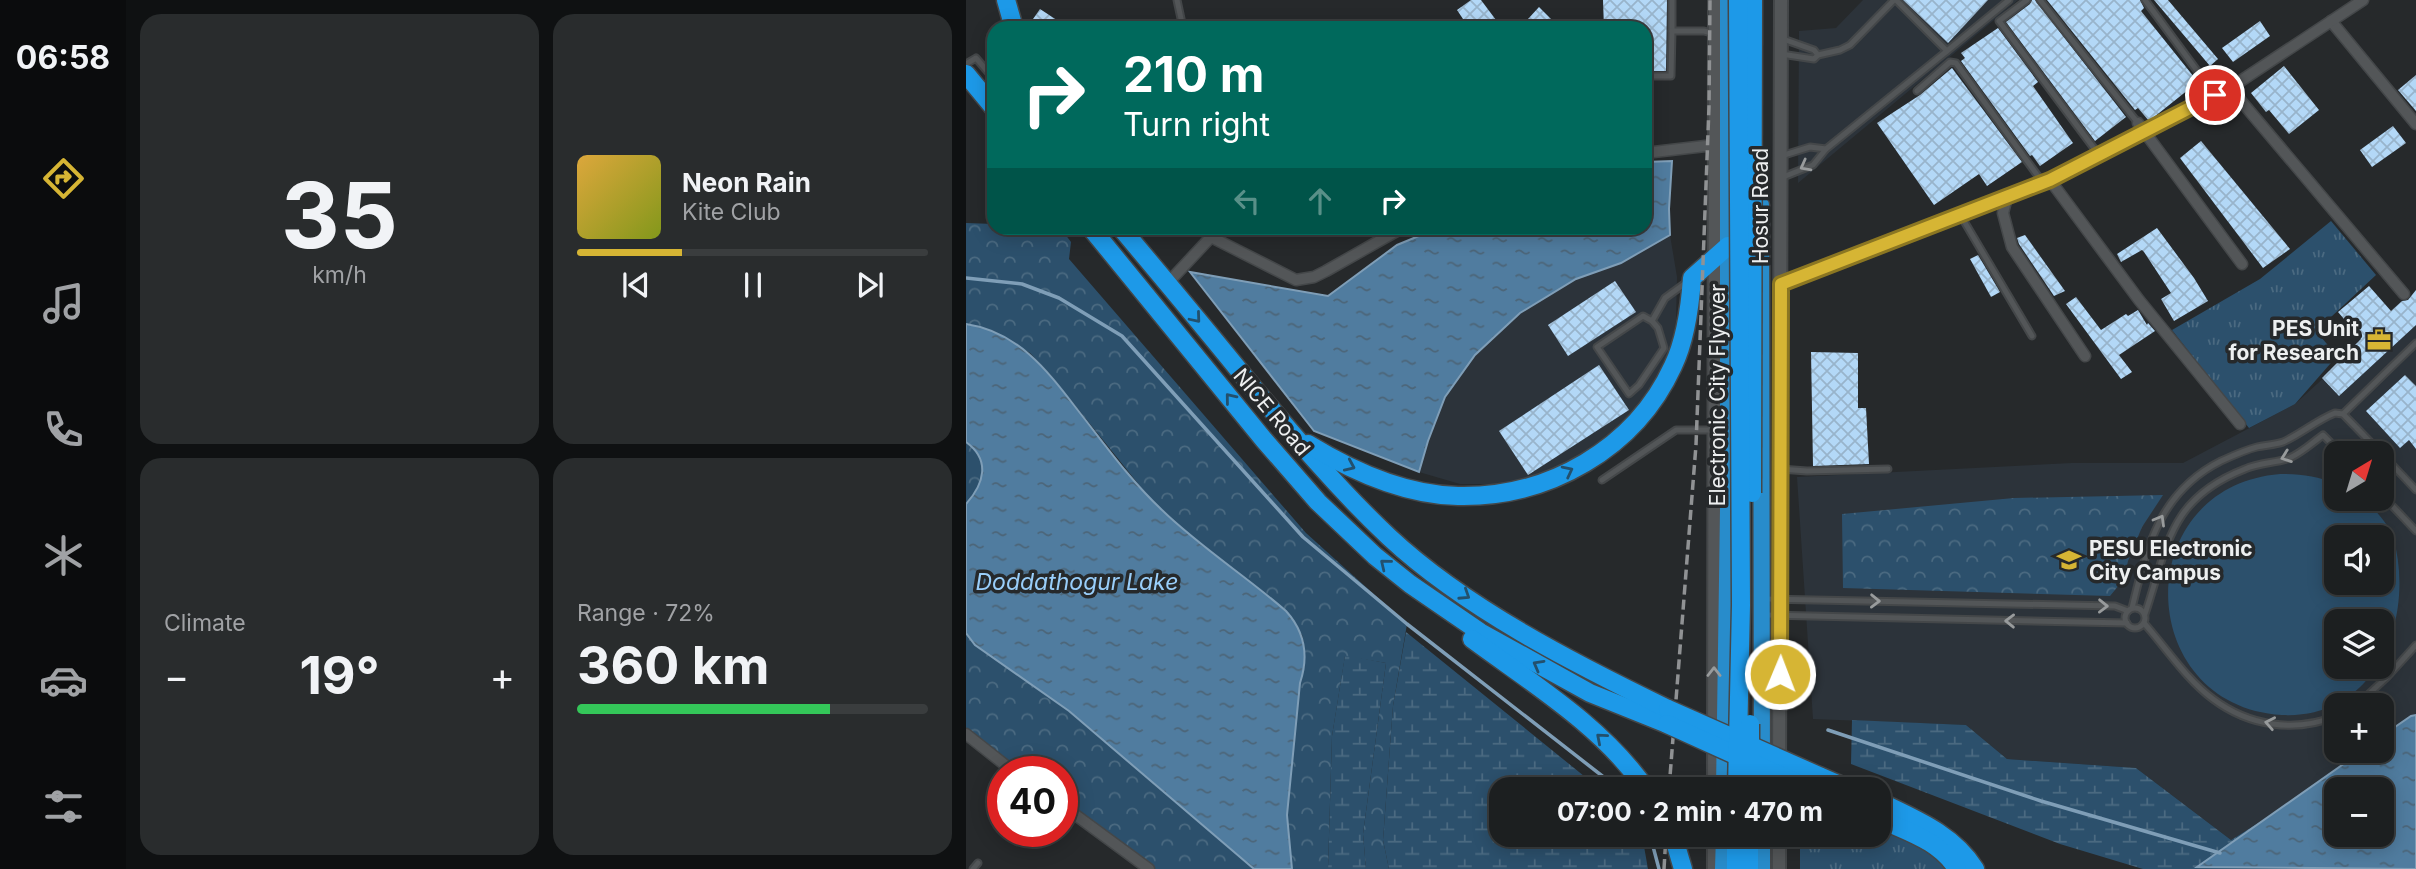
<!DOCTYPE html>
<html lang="en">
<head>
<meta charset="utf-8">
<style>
	body { margin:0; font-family:Inter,sans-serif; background:#292c2d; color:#f1f3f6; height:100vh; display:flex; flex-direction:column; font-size:26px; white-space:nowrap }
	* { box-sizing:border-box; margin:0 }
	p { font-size:23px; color:#a0a2a5 }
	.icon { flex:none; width:38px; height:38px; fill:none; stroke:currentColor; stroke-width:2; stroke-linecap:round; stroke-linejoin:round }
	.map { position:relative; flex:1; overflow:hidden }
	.details { display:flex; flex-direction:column; gap:14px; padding:14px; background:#0f1112; width:840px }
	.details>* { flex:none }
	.guide { position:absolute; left:21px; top:21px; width:665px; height:214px; border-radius:21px; box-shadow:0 4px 18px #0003,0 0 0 2px #3a3d3e; background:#00695c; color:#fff; overflow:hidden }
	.needle { width:46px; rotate:38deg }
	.tools { position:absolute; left:1358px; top:441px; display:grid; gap:14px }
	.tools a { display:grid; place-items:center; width:70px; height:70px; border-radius:14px; background:#1c1f20; box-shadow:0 4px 18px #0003,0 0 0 2px #3a3d3e; font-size:35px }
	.speed { position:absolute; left:21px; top:756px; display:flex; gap:14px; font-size:35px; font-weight:700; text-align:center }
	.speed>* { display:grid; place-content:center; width:91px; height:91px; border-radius:50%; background:#1c1f20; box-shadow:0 4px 18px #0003,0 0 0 2px #3a3d3e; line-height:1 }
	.speed .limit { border:10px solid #d22; background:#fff; color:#111 }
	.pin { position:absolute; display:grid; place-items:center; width:60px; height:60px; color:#fff; margin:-30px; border:4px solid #fff; border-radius:50%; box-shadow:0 2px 7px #0007 }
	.me { position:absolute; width:77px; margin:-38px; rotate:1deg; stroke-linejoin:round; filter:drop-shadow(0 0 5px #0008) }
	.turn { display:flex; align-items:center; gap:24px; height:147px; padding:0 21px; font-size:32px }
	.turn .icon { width:91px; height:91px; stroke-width:2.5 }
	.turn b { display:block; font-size:49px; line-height:60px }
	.lanes { display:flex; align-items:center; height:66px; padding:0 21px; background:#0003; justify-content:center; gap:35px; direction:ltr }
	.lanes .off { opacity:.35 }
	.big { font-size:52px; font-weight:700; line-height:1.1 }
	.details .card { flex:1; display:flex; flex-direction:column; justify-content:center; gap:10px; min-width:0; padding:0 24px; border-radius:21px; background:#292c2d }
	.details .dial { align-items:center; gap:0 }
	.dial b { font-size:91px; line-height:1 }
	.song { display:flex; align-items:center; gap:21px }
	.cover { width:84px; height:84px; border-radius:10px; background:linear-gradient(135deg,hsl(40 70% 55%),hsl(70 70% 35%)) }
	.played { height:7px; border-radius:4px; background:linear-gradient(90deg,#d6b534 30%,#3a3d3e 30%) }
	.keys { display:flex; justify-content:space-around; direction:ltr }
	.heat { display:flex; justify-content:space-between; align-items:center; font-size:38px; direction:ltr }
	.charge { height:10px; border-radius:5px; background:linear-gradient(90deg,#34c759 72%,#3a3d3e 0) }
	.details .tiles { flex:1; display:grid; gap:14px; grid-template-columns:repeat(2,1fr) }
	.trip { position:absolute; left:523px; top:777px; width:402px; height:70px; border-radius:21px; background:#1c1f20; box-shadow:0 4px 18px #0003,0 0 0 2px #3a3d3e; font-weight:700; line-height:70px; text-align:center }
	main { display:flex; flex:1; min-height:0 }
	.tabs { display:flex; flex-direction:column; width:126px; justify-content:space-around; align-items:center; background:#0b0c0d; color:#a0a2a5 }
	.tabs .icon { width:49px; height:49px }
	.tabs .current { color:#d6b534 }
	.tabs b { font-size:32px; color:#f1f3f6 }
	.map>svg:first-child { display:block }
</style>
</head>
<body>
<main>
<nav class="tabs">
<b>06:58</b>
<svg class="icon current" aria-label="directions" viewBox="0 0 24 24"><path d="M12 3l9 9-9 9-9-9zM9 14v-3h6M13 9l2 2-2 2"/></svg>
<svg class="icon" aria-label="music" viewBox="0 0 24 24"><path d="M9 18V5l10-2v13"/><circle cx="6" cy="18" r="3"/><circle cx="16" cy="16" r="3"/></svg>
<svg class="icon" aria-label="phone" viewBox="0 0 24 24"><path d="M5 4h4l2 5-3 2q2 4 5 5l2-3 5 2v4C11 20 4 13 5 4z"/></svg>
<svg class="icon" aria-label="climate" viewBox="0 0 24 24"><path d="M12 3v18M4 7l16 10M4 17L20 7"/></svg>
<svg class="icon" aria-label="car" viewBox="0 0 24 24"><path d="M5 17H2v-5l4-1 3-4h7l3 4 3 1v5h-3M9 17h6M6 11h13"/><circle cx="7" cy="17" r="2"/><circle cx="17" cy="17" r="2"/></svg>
<svg class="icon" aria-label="filters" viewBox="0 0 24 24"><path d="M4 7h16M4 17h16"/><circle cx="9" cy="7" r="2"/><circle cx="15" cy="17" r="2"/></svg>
</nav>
<section class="details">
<div class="tiles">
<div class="card dial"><b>35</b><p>km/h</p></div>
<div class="card">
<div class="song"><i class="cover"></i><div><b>Neon Rain</b><p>Kite Club</p></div></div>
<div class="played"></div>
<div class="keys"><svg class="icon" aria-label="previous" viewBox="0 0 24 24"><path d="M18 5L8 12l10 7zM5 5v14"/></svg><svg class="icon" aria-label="pause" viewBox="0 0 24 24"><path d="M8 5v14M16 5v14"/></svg><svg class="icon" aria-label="next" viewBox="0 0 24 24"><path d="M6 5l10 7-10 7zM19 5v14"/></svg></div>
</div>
<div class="card"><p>Climate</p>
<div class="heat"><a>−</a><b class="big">19°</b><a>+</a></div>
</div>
<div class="card"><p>Range · 72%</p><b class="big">360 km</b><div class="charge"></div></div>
</div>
</section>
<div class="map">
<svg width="1450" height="869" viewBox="0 0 1450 869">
	<defs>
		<pattern id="grass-tufts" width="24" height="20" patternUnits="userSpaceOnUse" patternTransform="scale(1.75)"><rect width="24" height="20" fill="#2c506c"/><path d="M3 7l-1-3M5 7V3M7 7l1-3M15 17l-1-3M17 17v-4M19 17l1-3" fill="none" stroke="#4b6a81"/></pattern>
		<pattern id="wetland-marsh" width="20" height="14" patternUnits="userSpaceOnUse" patternTransform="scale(1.75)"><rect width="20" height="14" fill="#2c506c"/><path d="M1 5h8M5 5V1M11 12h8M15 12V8" fill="none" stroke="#4b6a81"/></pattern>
		<pattern id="park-crowns" width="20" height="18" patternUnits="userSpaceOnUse" patternTransform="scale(1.75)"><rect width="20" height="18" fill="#2c506c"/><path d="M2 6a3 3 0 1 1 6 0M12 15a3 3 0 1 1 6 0" fill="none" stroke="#4b6a81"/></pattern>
		<pattern id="water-ripples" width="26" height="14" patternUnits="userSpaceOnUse" patternTransform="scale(1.75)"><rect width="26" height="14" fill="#507c9f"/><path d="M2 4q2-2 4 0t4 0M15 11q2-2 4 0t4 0" fill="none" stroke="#4c6578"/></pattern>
		<pattern id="building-cross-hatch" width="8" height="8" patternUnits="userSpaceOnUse" patternTransform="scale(1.75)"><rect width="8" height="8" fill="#b3d8f7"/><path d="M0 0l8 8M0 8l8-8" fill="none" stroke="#98b4cb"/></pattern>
	</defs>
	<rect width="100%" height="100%" fill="#26292b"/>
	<g fill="#2c333a" fill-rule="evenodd">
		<path d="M897,0H1052L832,183L833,31L870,28Z"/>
		<path d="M704,235L711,277L710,321L703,356L684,396L639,443L582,474L537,484H494L453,472L462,441L479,397L509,355L554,313L610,279L655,263Z"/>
		<path d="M1450,302V725L1416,746V705H1370V751H1408L1265,840L1170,768L1041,759L1000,725L847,719L831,477L1106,463H1217L1329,404L1406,334ZM1370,453H1416V499H1370ZM1370,537H1416V583H1370ZM1370,621H1416V667H1370Z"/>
	</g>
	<g fill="url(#grass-tufts)">
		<path d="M1365,221L1410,275L1350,331L1371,356L1329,404L1283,428L1206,330L1294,279Z"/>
		<path d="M914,829L961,850L980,869H834V835H914Z"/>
	</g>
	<g fill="url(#wetland-marsh)" fill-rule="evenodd">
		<path d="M440,632L634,789H536V835H676L682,869H423L417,840L427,706Z"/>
		<path d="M379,655L420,663L397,834L400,869H362L366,736Z"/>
		<path d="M886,720L1000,725L1041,759L1170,768L1265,840L1408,751H1416L1450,869H1177L1094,844L885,764ZM1370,789H1416V835H1370Z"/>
	</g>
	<g fill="url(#park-crowns)">
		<path d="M0,223L28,224V228H85L96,230L105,242L103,259L340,533L441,624L427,706L417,840L423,869H400L397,834L420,663L379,656L366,736L362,869H326L321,815L334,683L339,664L338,644L336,635L320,611L213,526L182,496L83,373L64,353L28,331L0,324Z"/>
		<path d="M0,442C25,460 18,484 0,504Z"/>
		<path d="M1197,495L1176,527L1162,561L1158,579L1144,596L877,588L876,514L1048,498Z"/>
		<path d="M0,633L9,645L103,711L288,869H187L96,801V772H56L0,729Z"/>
	</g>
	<path fill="#2c506c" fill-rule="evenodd" d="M1314,474C1334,474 1352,476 1370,484V499C1378,499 1390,497 1396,500C1409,507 1421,524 1427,536C1450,618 1411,720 1316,715C1167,706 1162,487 1314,474ZM1370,537H1416V583H1370ZM1370,621H1416V667H1370Z"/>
	<g fill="url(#water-ripples)" stroke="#7f9eb7" stroke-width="2" fill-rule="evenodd">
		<path d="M706,161L703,209L704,235L655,263L610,279L554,313L509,355L479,397L462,441L453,472L348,431L224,272L362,296L431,245L472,228H679V162Z"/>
		<path d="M0,324C54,332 83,373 114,413C140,446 165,481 196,510C234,547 280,576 320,611C339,632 343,656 334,683L321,815L326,869H288L103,711L9,645L0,633V504C18,484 25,460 0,442Z"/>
		<path d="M1450,715V869L1231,867L1396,751H1416V736L1445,716ZM1370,789H1416V835H1370Z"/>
	</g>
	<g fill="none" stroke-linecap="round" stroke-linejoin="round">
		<g stroke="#7f9eb7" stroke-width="3.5">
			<path d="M0,278L56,284L93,298L156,336L337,537L441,624L653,789"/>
			<path d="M862,730L1075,801L1254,853"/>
			<path d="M684,835L693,869"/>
		</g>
	</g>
	<g fill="url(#building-cross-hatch)">
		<path d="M505,0H515L536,28H503L491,10Z"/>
		<path d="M637,0H701L700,71H679V28H638Z"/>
		<path d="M937,0H1022L982,43Z"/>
		<path d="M1066,0H1069L1160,117L1129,141L1040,22L1064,4Z"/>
		<path d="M1081,0H1174L1178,8L1175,11L1232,82L1183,121L1172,108L1169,110Z"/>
		<path d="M1186,0H1202L1252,59L1244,66L1188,0Z"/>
		<path d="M573,7L594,28H571L562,19Z"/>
		<path d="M74,9L103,28H72L75,24L67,19Z"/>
		<path d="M1294,21L1304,36L1267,62L1256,48Z"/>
		<path d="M1032,28L1072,82L1067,86L1107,143L1074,166L1066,155L1064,156L995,61L999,58L995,53Z"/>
		<path d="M1318,66L1353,110L1323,134L1303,110L1300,112L1285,93Z"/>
		<path d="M986,68L1056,162L1021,186L1013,174L968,205L911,123L954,95Z"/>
		<path d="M1450,75V111L1432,90Z"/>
		<path d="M1427,126L1440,143L1406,167L1394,150Z"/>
		<path d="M1235,141L1324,249L1297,268L1214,158Z"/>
		<path d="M1191,228L1228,278L1242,301L1208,321L1195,299L1205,293L1178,252L1176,250L1155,262L1151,254Z"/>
		<path d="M1059,235L1099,291L1088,296L1053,244L1051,238Z"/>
		<path d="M1012,255L1034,292L1025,297L1004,259Z"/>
		<path d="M649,281L670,312L602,356L582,325Z"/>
		<path d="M1403,286L1425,311L1436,301L1442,300L1450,290V325L1373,396L1356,378L1395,339L1372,312Z"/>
		<path d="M1110,297L1135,330L1160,314L1162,316L1172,310L1181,325L1182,323L1189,331L1153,355L1166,372L1155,379L1100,304Z"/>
		<path d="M845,352L892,353V408H900L903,464L847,466Z"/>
		<path d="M633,365L663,410L562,475L533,431Z"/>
		<path d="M1439,375L1450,386V449L1443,440L1434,448L1400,411Z"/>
	</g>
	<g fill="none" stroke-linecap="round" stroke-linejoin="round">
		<g stroke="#444749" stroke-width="9">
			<g id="service">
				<path d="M211,0L217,28"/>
				<path d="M1061,0L1033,21L1133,155"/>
				<path d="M1074,0L1172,123"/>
				<path d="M1179,0L1249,95"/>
				<path d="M706,31V0"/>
				<path d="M817,39L848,50L852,55"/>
				<path d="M981,51L1043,0"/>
				<path d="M815,54L848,59L852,55L874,50L884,45L928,0"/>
				<path d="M0,64L10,58L28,79"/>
				<path d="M679,76H705L706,31H738L749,34"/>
				<path d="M951,91L984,62L990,63L1077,183"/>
				<path d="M815,156L844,147L860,149"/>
				<path d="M817,177L847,165L860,149L981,51L930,0"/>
				<path d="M995,216L1066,336"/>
				<path d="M242,228L243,239"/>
				<path d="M686,321L692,328L698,348L673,385L663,394L631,347L677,316L686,321L699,298L721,282"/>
				<path d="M1377,414L1450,343"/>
				<path d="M1416,454L1450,490"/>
				<path d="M814,469L841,471L922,469"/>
				<path d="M636,480L710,430H748"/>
				<path d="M1416,495L1450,531"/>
				<path d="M799,599L1149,606L1162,611"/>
				<circle cx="1169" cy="618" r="10"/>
				<path d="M1166,608C1181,547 1193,492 1255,461C1266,456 1279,450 1291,447C1299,445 1309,445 1317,442C1335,434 1351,420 1369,413L1377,414L1415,453"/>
				<path d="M1179,614C1202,546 1202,499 1279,469C1292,463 1307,463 1321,459C1333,455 1346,443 1357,435L1375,453"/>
				<path d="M799,615L1161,623"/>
				<path d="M1178,623C1200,648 1221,680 1247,699C1283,726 1329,733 1370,716"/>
				<path d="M1391,705L1421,677L1450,645"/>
				<path d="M7,869L12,863"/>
			</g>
		</g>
		<g stroke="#444749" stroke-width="13">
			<g id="minor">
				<path d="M1365,21L1450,124"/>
				<path d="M1264,88L1438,294"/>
				<path d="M1172,123L1276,264"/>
				<path d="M679,153L748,145"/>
				<path d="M1084,180L1173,300L1274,424"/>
				<path d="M1041,197L1037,213L1046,247L1119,356"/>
				<path d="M201,284L243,239L247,238L330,280L348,277L360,271L436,228"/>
				<path d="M815,284L1084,180L1264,88L1397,0"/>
				<path d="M0,734L48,772"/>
				<path d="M96,805L183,869"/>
			</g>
		</g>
		<g stroke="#444749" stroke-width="16">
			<g id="tertiary">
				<path d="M748,789L749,0"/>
				<path d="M813,789L815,0"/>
				<path d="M748,835V869"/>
				<path d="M813,835V869"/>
			</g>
		</g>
		<g stroke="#444749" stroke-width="19">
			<g id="trunk">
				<path d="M795,205L796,789"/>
				<path d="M758,789L762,509V0"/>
				<path d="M757,869L758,835"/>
				<path d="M796,869V835"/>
			</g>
		</g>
		<g stroke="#444749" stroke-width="21">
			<g id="motorway">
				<path d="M40,0L48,28"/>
				<path d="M0,74L28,108"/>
				<path d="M125,228L298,440L352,502L409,556L444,584L514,632L624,693L701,724"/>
				<path d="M155,228C197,278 239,328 280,379C326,434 371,488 423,537C499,608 609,664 702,709"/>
				<path d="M342,444C386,471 439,495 492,496C582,498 669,449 707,366C720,339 724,307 726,278L762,246"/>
				<path d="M506,639C567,684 636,726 680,789"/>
				<path d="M853,776L883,789"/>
				<path d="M914,802C949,819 987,834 1009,869"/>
				<path d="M914,819C942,832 974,841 991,869"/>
				<path d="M707,835L717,869"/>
				<path d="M770,869V835"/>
				<path d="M783,869V835"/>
			</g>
		</g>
		<use href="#service" stroke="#535658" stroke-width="5"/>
		<use href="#minor" stroke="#535658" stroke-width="10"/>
		<use href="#tertiary" stroke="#535658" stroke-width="12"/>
		<use href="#trunk" stroke="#288ccb" stroke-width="16"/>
		<use href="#motorway" stroke="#1d99e8" stroke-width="18"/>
		<g stroke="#909294" stroke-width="3.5" stroke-dasharray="10 5" stroke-linecap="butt">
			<path d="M703,789L730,445L743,107L744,0"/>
			<path d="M698,869L700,835"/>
		</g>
		<g stroke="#444749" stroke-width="21" stroke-linecap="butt">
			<g id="motorway-bridge">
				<path d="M786,493L787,0"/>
				<path d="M702,709L853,776"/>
				<path d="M701,724L844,789"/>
				<path d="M771,789L775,605L772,0"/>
				<path d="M784,789V724"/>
			</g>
		</g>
		<use href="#motorway-bridge" stroke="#1d99e8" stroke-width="18"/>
	</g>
	<defs><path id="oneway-chevron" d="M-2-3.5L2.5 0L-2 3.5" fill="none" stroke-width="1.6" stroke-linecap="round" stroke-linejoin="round" transform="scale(1.75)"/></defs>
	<g stroke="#989b9c">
		<use href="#oneway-chevron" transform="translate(839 166) rotate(152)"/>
		<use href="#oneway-chevron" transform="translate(1320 457) rotate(160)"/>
		<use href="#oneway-chevron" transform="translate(1194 520) rotate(-60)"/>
		<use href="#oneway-chevron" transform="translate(909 601) rotate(1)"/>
		<use href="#oneway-chevron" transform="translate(1137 606) rotate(1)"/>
		<use href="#oneway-chevron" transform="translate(1044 621) rotate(-179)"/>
		<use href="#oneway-chevron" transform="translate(748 672) rotate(-90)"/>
		<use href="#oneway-chevron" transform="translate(1304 723) rotate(-169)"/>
	</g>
	<g stroke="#23506d">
		<use href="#oneway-chevron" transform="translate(230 318) rotate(50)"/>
		<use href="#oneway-chevron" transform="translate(264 398) rotate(-129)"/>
		<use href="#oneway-chevron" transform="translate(384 466) rotate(24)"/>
		<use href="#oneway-chevron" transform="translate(602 471) rotate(-27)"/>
		<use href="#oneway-chevron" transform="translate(419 564) rotate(-141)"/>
		<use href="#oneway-chevron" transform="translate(499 595) rotate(33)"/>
		<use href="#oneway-chevron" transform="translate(572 665) rotate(-151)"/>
		<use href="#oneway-chevron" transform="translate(635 738) rotate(-139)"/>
	</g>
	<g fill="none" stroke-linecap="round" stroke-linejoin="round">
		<g stroke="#8b7622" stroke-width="18">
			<path id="route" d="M814,674L815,284L1084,180L1249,95"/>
		</g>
		<use href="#route" stroke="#d6b534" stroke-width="12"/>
	</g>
	<defs>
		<g id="office-bare" transform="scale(1.89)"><path d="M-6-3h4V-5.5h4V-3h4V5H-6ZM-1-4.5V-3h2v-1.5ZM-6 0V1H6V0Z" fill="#d6b534" stroke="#26292b" stroke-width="2.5" paint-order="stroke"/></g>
		<g id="university-bare" transform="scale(1.89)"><path d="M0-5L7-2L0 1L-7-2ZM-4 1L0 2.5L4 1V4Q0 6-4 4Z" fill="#d6b534" stroke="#26292b" stroke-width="2.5" paint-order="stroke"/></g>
	</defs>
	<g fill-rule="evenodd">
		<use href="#office-bare" x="1413" y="340"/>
		<use href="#university-bare" x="1103" y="560"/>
	</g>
	<g text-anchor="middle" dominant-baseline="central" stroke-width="7" stroke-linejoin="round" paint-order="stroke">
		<g font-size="21" fill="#edeff0" stroke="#26292b">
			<text transform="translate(794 206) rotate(-90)">Hosur Road</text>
			<text transform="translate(751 395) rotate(-90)">Electronic City Flyover</text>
			<text transform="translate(306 412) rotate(50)">NICE Road</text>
		</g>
		<g font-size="21" font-weight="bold" fill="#edeff0" stroke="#26292b" text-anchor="end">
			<text x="1393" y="328">PES Unit<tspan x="1393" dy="24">for Research</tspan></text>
			<text x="1123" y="548" text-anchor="start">PESU Electronic<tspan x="1123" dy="24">City Campus</tspan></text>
		</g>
		<g font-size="23" font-style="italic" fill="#99cefa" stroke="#26292b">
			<text x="111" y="582">Doddathogur Lake</text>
		</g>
	</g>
</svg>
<div class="tools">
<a><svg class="needle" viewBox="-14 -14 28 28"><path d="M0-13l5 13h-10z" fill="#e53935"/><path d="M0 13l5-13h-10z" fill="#a0a2a5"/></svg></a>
<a><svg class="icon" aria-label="sound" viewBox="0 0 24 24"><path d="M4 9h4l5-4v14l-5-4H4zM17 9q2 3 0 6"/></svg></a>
<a><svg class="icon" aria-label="layers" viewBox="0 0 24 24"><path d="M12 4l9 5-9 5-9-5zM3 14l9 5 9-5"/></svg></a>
<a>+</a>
<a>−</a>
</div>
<div class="speed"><div class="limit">40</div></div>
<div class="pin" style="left:1249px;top:95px;background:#d93025"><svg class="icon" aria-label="arrive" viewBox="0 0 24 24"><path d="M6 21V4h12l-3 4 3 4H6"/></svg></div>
<svg class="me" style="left:814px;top:674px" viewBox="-20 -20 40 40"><circle r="17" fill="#d6b534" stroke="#fff" stroke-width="3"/><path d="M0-11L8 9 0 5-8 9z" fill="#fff"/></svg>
<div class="trip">07:00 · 2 min · 470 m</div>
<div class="guide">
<div class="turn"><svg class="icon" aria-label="right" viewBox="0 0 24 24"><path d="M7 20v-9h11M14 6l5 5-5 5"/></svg><div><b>210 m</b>Turn right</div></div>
<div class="lanes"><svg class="icon off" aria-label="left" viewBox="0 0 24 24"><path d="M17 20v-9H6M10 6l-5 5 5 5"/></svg><svg class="icon off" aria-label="ahead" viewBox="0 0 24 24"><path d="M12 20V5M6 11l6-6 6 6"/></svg><svg class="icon" aria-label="right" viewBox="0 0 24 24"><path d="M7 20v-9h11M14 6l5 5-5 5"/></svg></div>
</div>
</div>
</main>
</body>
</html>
